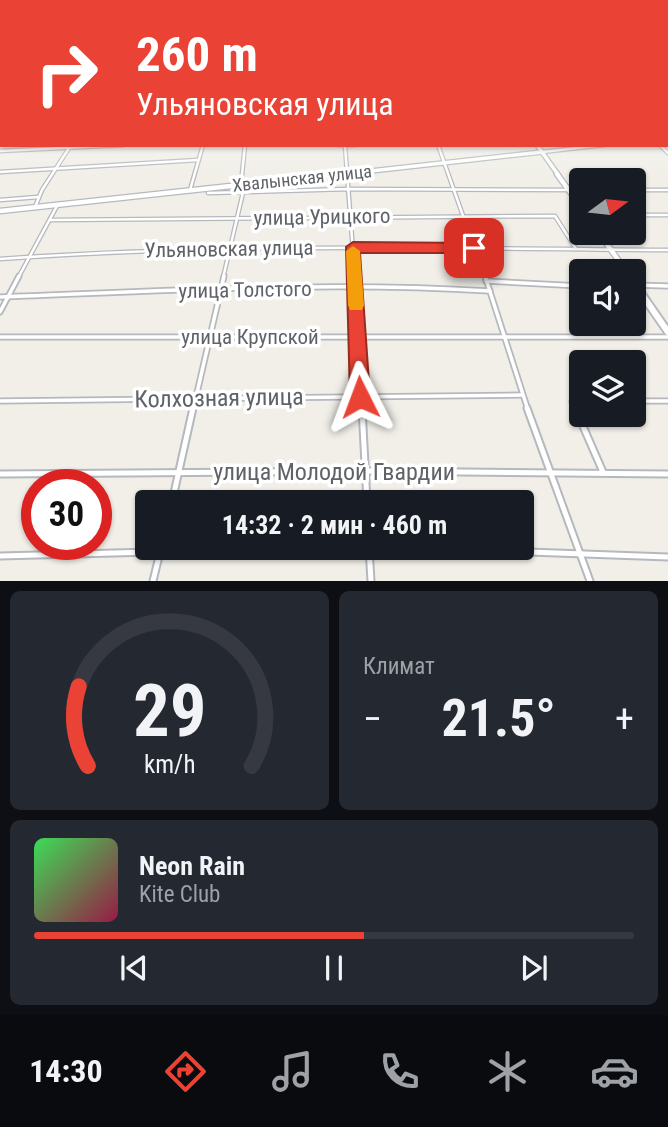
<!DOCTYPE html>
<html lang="ru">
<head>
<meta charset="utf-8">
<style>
	body { margin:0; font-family:"Roboto Condensed",sans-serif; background:#242831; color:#f1f3f6; height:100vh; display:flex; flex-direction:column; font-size:26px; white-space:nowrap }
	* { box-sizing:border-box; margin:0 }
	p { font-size:23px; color:#9ea1a6 }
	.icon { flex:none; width:38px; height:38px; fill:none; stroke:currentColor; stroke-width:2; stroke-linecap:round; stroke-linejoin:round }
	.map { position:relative; height:581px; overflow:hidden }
	.side { display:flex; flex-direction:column; gap:10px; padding:10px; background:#0d0f14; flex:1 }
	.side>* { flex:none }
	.guide { position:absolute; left:0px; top:0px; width:668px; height:147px; box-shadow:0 2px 5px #0004; background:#ea4335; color:#fff; overflow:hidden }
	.needle { width:46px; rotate:75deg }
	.buttons { position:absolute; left:569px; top:168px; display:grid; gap:14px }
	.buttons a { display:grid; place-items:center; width:77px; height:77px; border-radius:7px; background:#171b24; box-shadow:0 2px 5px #0004; font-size:35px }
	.speed { position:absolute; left:21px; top:469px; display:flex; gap:14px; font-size:35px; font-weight:700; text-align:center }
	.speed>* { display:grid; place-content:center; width:91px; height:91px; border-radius:50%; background:#171b24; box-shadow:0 2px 5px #0004; line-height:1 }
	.speed .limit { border:10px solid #d22; background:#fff; color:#111 }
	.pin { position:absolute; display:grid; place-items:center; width:60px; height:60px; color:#fff; margin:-30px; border-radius:14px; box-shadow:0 4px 10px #0006 }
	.me { position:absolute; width:77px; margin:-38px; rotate:357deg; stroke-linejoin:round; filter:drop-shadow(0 0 5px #0008) }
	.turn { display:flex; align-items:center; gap:24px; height:147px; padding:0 21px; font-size:32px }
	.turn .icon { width:91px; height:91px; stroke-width:2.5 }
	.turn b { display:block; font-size:49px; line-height:60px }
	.big { font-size:52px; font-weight:700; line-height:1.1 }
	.side .widget { flex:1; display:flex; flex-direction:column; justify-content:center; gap:10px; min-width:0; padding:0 24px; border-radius:10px; background:#242831 }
	.side .dial { align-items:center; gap:0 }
	.dial svg { height:182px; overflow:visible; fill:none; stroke:#363941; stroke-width:7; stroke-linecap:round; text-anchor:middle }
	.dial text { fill:#f1f3f6; stroke:none }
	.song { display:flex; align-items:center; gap:21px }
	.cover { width:84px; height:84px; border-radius:10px; background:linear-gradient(135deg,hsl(130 70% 55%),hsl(340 70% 35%)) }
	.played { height:7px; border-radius:4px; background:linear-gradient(90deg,#ea4335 55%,#363941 55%) }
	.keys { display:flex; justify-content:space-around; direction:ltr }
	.heat { display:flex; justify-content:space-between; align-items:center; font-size:38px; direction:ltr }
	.side .tiles { flex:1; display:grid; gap:10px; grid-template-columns:1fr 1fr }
	.widget:last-child { grid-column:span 2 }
	.trip { position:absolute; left:135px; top:490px; width:399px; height:70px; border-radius:7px; background:#171b24; box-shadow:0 2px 5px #0004; font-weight:700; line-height:70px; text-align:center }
	.dock { display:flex; height:112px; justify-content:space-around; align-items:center; background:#090b0e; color:#9ea1a6 }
	.dock .icon { width:49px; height:49px }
	.dock .active { color:#ea4335 }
	.dock b { font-size:32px; color:#f1f3f6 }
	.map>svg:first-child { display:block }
</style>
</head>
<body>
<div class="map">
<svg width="668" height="581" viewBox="0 0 668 581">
	<rect width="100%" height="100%" fill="#f1efe8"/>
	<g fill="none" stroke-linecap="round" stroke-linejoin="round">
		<g stroke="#b5b8bc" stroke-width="5">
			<g id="street-far2">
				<path d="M338,145H356"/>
				<path d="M438,145L485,278"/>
				<path d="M660,145L668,153"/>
				<path d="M345,146L355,278"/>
				<path d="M0,151L123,145"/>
				<path d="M542,152L604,145"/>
				<path d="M0,172L198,160"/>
				<path d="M241,184L245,145"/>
				<path d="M190,190L203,145"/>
				<path d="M634,190H668"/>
				<path d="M208,193L349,189L581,190"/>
				<path d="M0,200L38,197"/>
				<path d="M35,207L42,190L71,145"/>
				<path d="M634,215H668"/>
				<path d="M50,220L555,216L576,249"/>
				<path d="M0,259C222,243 445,248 668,250"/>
				<path d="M18,278L57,206"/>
				<path d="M223,278L245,184"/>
			</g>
		</g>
		<g stroke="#b5b8bc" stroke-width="7">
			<g id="street-far1">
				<path d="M355,276L362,410"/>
				<path d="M485,276L528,410"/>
				<path d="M486,281L581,286"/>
				<path d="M635,285L668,286"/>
				<path d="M0,297C163,291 327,281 490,291"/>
				<path d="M0,312L19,276"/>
				<path d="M0,337H668"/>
				<path d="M0,401L522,395"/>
				<path d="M634,401H668"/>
				<path d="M193,410L224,276"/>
				<path d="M576,410L572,402L581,401"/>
			</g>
		</g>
		<g stroke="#b5b8bc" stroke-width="9">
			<g id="street">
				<path d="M362,408L367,502"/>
				<path d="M527,408L590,581"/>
				<path d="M575,408L603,472"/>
				<path d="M0,474L365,471L668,474"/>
				<path d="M172,502L193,408"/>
				<path d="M369,548L371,581"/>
				<path d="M422,548L668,557"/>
				<path d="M0,556L302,548"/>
				<path d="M153,581L161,548"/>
			</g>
		</g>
		<g stroke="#b6babf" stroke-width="6">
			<g id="secondary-far2">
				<path d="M537,145L559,176"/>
				<path d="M326,176L542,152"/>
			</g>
		</g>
		<g stroke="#b6babf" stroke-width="7">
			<g id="secondary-far1">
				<path d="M557,174L581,207"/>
				<path d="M0,211L342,174"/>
				<path d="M599,233L626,271"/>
			</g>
		</g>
		<g stroke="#b6babf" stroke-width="10">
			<path id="secondary" d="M634,283L668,332"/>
		</g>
		<use href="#street-far2" stroke="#fff" stroke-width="2.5"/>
		<use href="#street-far1" stroke="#fff" stroke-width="3.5"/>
		<use href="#street" stroke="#fff" stroke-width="5"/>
		<use href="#secondary-far2" stroke="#fff" stroke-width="3.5"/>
		<use href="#secondary-far1" stroke="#fff" stroke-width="4.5"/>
		<use href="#secondary" stroke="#fff" stroke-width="6"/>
	</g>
	<linearGradient id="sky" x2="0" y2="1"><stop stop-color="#8fc3f1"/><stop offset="0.54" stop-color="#f9f8f5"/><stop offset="1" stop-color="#f9f8f5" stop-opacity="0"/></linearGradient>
	<rect width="668" height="177" fill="url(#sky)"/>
	<path fill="#ea4335" stroke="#982c22" stroke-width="2" d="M353,242L474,243L481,248L474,253H360L370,397L367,404L360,406L353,404L350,397L346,247Z"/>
	<path fill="#f59e0b" d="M353,246L360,251L364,305L362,310H350L348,305L346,251Z"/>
	<g text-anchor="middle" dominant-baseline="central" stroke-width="7" stroke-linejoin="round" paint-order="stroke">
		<g font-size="18" fill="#5f6368" stroke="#fff">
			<text transform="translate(302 178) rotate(-6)">Хвалынская улица</text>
		</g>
		<g font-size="21" fill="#5f6368" stroke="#fff">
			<text transform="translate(322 217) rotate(-1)">улица Урицкого</text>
			<text transform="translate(229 249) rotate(-1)">Ульяновская улица</text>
			<text transform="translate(245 290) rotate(-1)">улица Толстого</text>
			<text x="250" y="337">улица Крупской</text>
		</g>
		<g font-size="24" fill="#5f6368" stroke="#fff">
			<text transform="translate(219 398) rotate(-1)">Колхозная улица</text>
			<text x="334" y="472">улица Молодой Гвардии</text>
		</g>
	</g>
</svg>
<div class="buttons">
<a><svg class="needle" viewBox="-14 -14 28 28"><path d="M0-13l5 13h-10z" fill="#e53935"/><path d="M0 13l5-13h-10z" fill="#9ea1a6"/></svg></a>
<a><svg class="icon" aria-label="sound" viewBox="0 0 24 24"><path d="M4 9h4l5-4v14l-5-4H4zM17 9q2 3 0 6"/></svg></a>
<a><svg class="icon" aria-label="layers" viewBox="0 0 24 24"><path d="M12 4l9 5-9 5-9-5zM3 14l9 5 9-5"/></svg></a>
</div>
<div class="speed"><div class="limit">30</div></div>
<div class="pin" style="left:474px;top:248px;background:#d93025"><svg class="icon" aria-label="arrive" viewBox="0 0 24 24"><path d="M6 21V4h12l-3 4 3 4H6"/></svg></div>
<svg class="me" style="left:360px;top:397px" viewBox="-20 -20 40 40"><path d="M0-17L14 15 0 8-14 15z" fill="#ea4335" stroke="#fff" stroke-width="4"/></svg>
<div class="trip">14:32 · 2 мин · 460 m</div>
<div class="guide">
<div class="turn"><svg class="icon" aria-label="right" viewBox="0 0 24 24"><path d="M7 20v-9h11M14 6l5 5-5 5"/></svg><div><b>260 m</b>Ульяновская улица</div></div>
</div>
</div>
<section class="side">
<div class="tiles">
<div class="widget dial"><svg viewBox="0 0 100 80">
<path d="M14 69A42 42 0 1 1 86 69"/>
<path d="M14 69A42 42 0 0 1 10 34" stroke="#ea4335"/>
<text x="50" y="56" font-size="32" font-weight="700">29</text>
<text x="50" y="72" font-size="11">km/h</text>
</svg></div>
<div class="widget"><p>Климат</p>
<div class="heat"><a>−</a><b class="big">21.5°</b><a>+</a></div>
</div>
<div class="widget">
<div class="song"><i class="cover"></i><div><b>Neon Rain</b><p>Kite Club</p></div></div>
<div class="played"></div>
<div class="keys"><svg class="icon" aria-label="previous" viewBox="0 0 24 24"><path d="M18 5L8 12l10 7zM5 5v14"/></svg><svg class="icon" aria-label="pause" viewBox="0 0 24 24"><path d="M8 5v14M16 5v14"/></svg><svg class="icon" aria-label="next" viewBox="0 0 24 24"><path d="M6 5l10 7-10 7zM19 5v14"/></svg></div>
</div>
</div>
</section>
<nav class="dock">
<b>14:30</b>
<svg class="icon active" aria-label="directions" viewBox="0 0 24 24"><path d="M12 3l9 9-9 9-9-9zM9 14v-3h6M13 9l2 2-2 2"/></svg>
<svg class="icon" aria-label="music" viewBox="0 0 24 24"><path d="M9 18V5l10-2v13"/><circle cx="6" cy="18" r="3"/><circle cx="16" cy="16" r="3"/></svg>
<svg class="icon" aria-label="phone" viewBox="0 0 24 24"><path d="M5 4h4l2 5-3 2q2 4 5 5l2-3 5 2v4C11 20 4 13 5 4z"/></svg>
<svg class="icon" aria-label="climate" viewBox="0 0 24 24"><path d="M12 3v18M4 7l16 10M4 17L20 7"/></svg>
<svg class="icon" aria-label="car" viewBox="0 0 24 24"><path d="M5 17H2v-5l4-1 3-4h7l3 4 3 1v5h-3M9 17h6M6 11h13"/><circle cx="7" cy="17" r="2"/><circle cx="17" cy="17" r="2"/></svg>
</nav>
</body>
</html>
